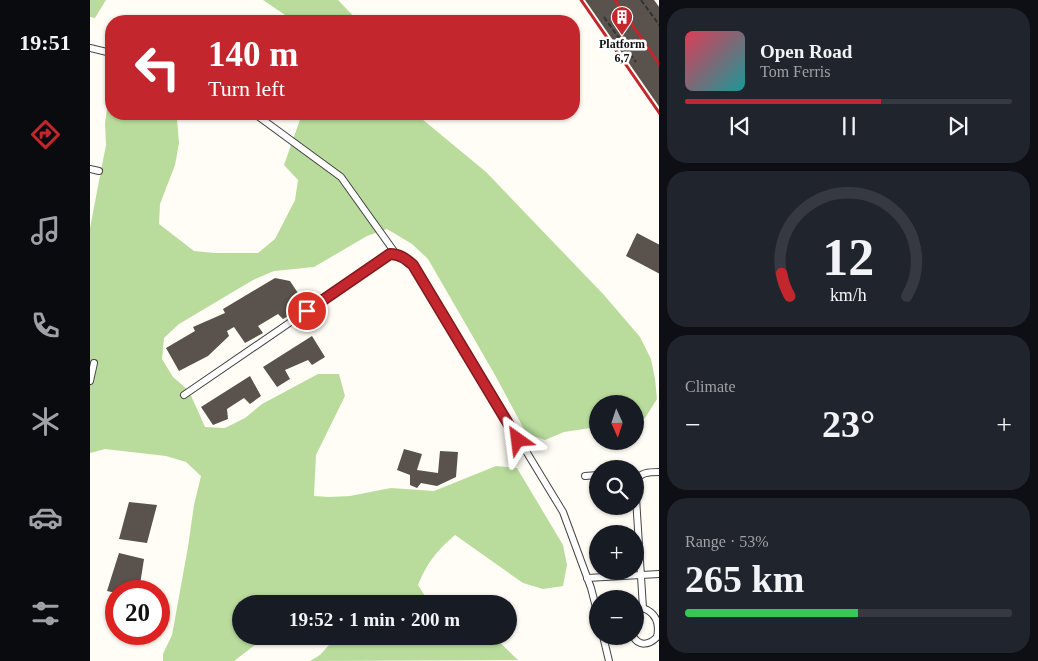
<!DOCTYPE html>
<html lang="en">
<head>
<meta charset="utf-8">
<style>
	body { margin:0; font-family:Georgia,serif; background:#20242c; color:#f1f3f6; height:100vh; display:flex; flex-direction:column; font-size:19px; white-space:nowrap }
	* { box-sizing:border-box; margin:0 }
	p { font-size:16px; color:#9ea1a6 }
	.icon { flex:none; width:28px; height:28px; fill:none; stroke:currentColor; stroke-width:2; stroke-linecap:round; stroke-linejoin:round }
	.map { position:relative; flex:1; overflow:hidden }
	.panel { display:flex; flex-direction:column; gap:8px; padding:8px; background:#0d0f14; width:379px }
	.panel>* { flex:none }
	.top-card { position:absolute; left:15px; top:15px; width:475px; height:105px; border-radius:20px; box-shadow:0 1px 4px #0004; background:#c4262e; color:#fff; overflow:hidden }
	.needle { width:32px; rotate:177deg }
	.fabs { position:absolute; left:499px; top:395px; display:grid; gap:10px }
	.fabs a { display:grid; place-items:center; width:55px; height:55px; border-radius:50%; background:#171b24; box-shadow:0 1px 4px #0004; font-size:25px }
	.speed { position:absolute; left:15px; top:580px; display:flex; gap:10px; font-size:25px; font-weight:700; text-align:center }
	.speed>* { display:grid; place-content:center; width:65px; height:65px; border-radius:50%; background:#171b24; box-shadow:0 1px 4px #0004; line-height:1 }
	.speed .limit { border:8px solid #d22; background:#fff; color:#111 }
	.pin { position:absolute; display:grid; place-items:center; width:42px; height:42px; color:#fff; margin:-21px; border:2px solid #fff; border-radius:50%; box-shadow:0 1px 5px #0007 }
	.me { position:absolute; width:55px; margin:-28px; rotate:329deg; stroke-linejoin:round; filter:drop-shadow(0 0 4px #0008) }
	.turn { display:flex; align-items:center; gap:18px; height:105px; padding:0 20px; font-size:22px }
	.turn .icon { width:65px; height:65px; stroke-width:2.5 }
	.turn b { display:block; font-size:35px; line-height:42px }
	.big { font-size:38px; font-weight:600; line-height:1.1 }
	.panel .widget { flex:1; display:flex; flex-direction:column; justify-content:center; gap:8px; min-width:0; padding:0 18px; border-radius:20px; background:#20242c }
	.panel .dial { align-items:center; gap:0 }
	.dial svg { height:130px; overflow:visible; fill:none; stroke:#363941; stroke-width:7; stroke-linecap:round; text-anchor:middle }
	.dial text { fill:#f1f3f6; stroke:none }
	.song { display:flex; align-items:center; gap:15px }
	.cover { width:60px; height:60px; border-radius:8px; background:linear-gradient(135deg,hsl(350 70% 55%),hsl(180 70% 35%)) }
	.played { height:5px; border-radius:2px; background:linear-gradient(90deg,#c4262e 60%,#363941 60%) }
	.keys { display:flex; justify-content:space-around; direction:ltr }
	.heat { display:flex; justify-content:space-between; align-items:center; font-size:28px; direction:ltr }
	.charge { height:8px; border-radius:4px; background:linear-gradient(90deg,#34c759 53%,#363941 0) }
	.trip { position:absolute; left:142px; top:595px; width:285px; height:50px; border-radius:25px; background:#171b24; box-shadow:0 1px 4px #0004; font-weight:600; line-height:50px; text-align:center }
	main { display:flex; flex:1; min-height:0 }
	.tabs { display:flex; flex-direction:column; width:90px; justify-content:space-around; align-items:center; background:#090b0e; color:#9ea1a6 }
	.tabs .icon { width:35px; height:35px }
	.tabs .current { color:#c4262e }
	.tabs b { font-size:22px; color:#f1f3f6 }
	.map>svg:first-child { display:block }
</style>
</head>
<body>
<main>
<nav class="tabs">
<b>19:51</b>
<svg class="icon current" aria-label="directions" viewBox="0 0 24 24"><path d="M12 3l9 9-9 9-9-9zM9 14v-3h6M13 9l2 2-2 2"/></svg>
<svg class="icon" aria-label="music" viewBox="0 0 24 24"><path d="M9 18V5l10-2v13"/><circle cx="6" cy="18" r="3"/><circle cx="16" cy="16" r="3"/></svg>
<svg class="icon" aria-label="phone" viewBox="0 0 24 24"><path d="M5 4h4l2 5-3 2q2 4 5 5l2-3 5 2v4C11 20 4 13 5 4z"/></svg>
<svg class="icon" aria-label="climate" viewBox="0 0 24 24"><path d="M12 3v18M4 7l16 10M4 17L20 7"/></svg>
<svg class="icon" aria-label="car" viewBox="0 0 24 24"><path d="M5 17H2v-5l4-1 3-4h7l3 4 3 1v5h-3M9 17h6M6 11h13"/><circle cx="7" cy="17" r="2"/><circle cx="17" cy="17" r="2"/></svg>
<svg class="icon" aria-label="filters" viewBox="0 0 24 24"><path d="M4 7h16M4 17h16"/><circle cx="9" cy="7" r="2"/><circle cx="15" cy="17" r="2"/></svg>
</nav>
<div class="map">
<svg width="570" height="661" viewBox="0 0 570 661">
	<rect width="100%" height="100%" fill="#fffdf5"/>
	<g fill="#b9dc9c">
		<path d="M0,0H16L5,18L0,17Z"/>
		<path d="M173,0H248L268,21H204Z"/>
		<path d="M21,100V114H83L87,119L89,143L85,165L70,204L69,224L104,251L125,253H168L185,239L205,200L208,180L194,165L212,114H326L396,172L514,295L550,337L561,359L565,379L567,399L555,418L545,422V404H508L507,427L474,432L455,440L436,433L405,375L338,259L322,244L297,229L277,236L224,267L184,271L163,280L89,324L74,338L72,359L83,377L99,391L115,427L135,428L155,418L172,404L228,374H249L255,396L226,455L224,496L239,497L260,496L301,488L344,491L406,466L427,468L473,545L477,565L473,586L453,589L433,583L365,535C346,552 338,561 328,585L340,604H257V599L214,598L204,604H151V636H174L169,642L144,661H73V654L82,635L98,547L104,505L111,476L96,462L76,456L15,449L0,453V228L16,145L15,123L18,103Z"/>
		<path d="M247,636H403L428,660L220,661L230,655Z"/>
	</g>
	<g fill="#5a524d">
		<path d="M495,0H564L570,8V108Z"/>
		<path d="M547,233L570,245V274L536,256Z"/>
		<path d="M185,278L200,281L216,305L193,319L188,314L168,326L173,333L155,343L144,327L137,331L139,336L118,356L89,371L76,348L105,331L103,327L135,313L133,309Z"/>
		<path d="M222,336L235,357L222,365L218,360L195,370L200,379L187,387L173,367Z"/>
		<path d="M160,376L171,396L160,404L154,398L137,409L138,419L123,425L111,407Z"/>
		<path d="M314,449L332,454L327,470L348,473L350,451L368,452L366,477L347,486L331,483L327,488L320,485V475L307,470Z"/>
		<path d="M39,502L67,505L57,543L29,539Z"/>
		<path d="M29,553L54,559L49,591H26V593L17,591Z"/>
	</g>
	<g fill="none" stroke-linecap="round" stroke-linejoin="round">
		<g stroke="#444" stroke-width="8">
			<g id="service">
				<path d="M0,48L21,53"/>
				<path d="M165,114L251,177L306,254"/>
				<path d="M0,169L9,171"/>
				<path d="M0,381L4,363"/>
				<path d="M94,395L294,258C306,251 313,257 323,265L473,512L501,588L508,615"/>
				<path d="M495,476L508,475"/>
				<path d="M497,578L570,574"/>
				<path d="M553,608L545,482C550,472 559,472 570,472"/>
				<path d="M545,614L553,608"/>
				<path d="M513,636L519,661"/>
				<path d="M543,636C549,647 559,645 567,637C570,623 566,613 553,608"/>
			</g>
		</g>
		<g stroke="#333" stroke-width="2" stroke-dasharray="5 2.5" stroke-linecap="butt">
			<path d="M551,0L570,26"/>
			<path d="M514,17L546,62"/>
		</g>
		<use href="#service" stroke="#fff" stroke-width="6"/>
		<g stroke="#c4262e" stroke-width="3">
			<path d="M491,0L570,114"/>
			<path d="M525,0L570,65"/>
		</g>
	</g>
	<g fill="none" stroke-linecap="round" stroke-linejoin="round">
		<g stroke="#7f191e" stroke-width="12">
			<path id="route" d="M217,311L300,254C310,254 316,259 323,265L428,440"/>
		</g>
		<use href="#route" stroke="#c4262e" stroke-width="9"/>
	</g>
	<defs>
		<g id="building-pin" transform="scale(1.125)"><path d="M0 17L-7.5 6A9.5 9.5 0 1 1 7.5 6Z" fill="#c4262e" stroke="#fff"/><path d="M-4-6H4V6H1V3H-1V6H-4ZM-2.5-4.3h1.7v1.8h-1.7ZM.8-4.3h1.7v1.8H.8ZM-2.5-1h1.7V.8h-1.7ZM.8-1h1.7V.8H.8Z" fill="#fff"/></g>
	</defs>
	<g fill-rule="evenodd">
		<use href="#building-pin" x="532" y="17"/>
	</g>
	<g text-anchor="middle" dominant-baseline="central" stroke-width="5" stroke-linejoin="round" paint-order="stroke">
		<g font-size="12" font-weight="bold" fill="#111" stroke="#fff">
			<text x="532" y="44">Platform<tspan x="532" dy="14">6,7</tspan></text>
		</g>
	</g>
</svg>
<div class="fabs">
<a><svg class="needle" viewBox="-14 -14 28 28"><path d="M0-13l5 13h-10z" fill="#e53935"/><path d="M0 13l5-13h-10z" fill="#9ea1a6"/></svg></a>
<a><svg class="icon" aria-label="search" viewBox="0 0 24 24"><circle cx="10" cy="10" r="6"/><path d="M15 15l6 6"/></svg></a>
<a>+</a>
<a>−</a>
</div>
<div class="speed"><div class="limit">20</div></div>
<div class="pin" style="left:217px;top:311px;background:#d93025"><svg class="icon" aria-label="arrive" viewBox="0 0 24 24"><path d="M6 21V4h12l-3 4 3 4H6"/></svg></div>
<svg class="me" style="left:428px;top:440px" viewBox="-20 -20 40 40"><path d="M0-17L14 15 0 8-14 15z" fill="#c4262e" stroke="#fff" stroke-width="4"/></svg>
<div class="trip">19:52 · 1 min · 200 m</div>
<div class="top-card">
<div class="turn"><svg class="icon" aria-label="left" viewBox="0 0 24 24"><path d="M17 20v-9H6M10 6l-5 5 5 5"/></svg><div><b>140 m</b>Turn left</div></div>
</div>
</div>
<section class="panel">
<div class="widget">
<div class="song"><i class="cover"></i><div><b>Open Road</b><p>Tom Ferris</p></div></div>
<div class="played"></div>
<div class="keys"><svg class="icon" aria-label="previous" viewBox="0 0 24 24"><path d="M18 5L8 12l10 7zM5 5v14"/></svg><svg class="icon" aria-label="pause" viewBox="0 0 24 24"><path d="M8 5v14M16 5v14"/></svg><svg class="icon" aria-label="next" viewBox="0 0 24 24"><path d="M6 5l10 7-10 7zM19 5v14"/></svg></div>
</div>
<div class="widget dial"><svg viewBox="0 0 100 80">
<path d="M14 69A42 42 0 1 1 86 69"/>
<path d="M14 69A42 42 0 0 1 9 55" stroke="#c4262e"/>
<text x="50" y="56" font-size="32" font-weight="700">12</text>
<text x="50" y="72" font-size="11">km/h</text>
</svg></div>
<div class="widget"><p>Climate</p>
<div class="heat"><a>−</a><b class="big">23°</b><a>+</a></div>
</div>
<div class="widget"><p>Range · 53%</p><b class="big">265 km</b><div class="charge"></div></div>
</section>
</main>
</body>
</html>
